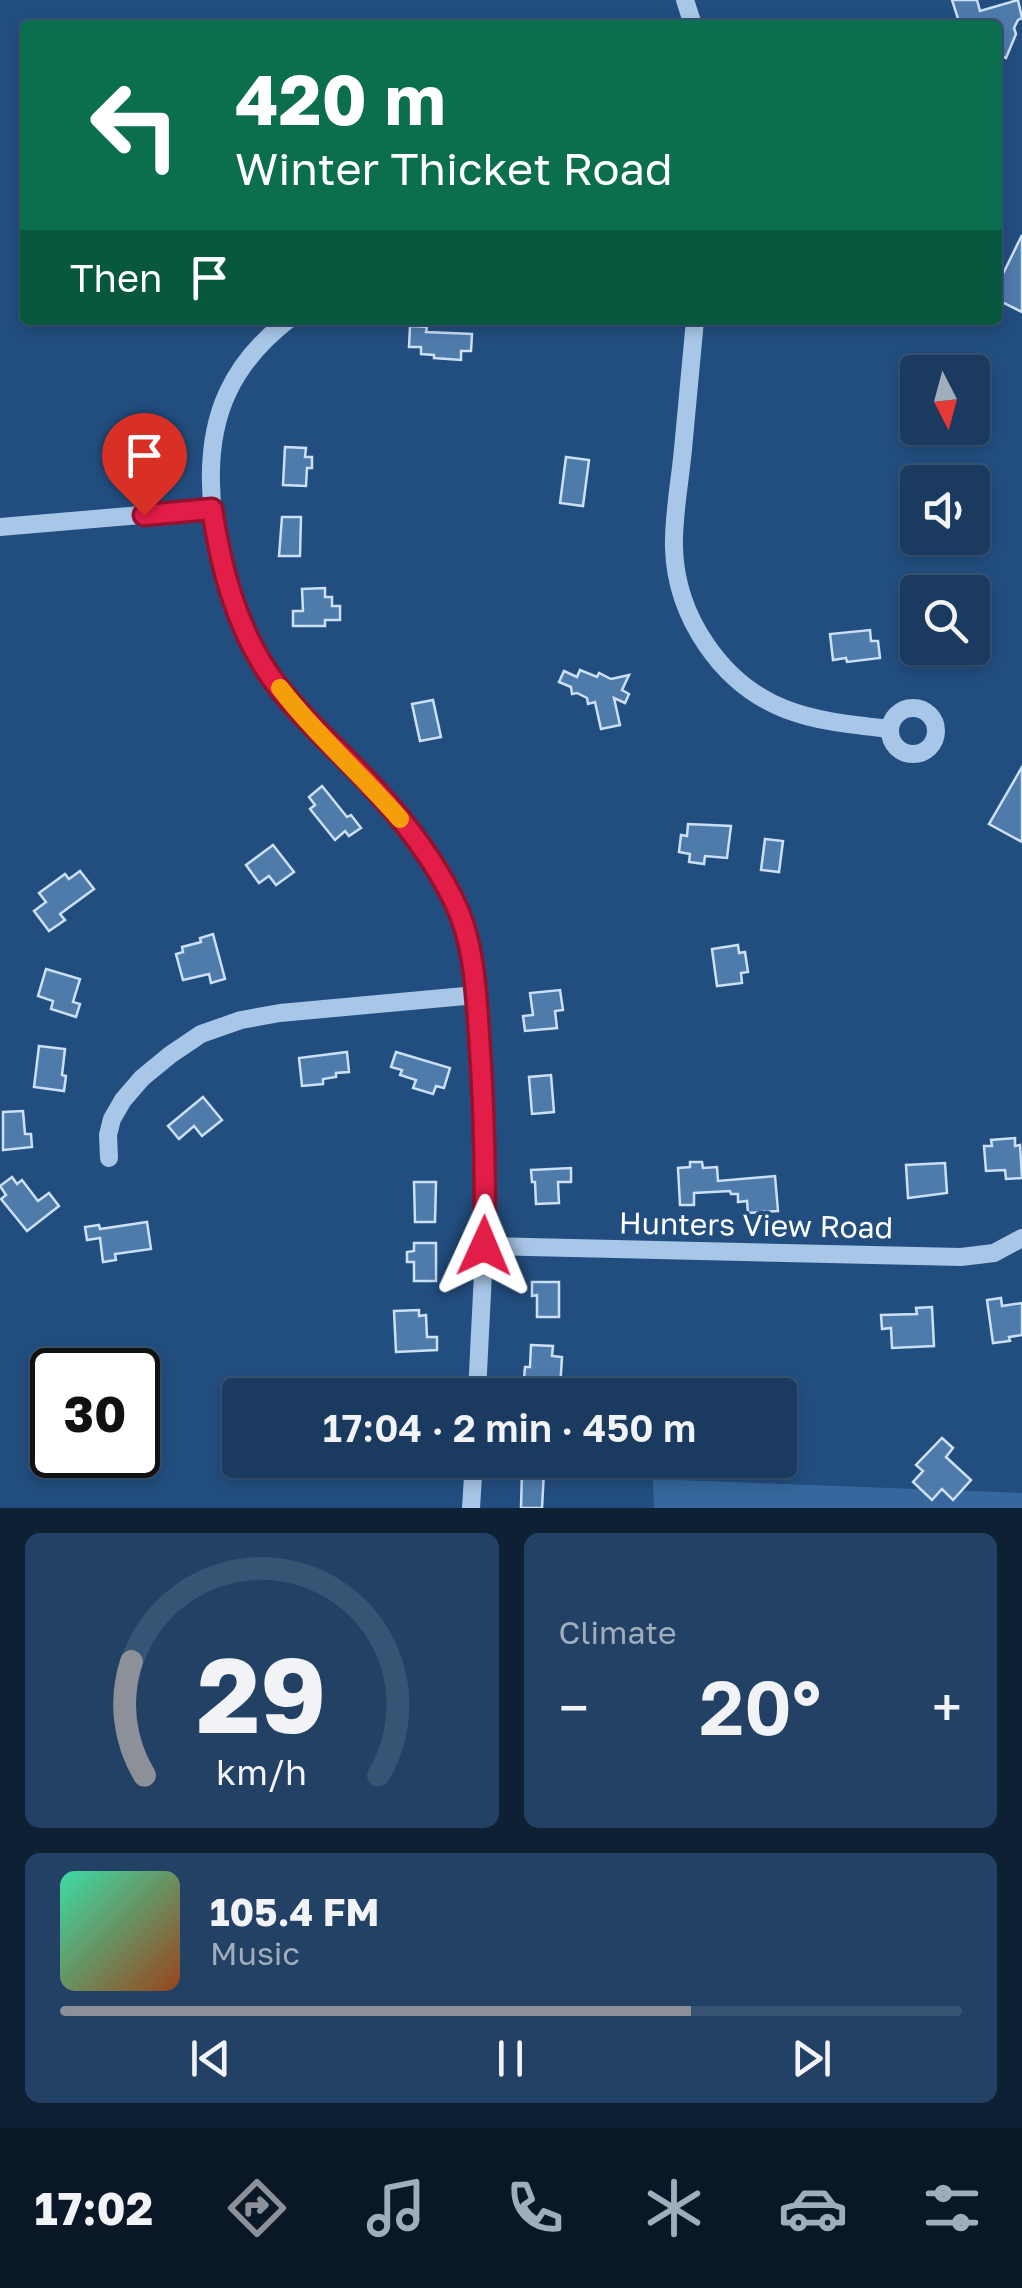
<!DOCTYPE html>
<html lang="en">
<head>
<meta charset="utf-8">
<style>
	body { margin:0; font-family:"Golos Text",sans-serif; background:#234165; color:#f1f3f6; height:100vh; display:flex; flex-direction:column; font-size:38px; white-space:nowrap }
	* { box-sizing:border-box; margin:0 }
	p { font-size:32px; color:#9fadbd }
	.icon { flex:none; width:55px; height:55px; fill:none; stroke:currentColor; stroke-width:2; stroke-linecap:round; stroke-linejoin:round }
	.map { position:relative; height:1508px; overflow:hidden }
	.panel { display:flex; flex-direction:column; gap:25px; padding:25px; background:#0e2034; flex:1 }
	.panel>* { flex:none }
	.hud { position:absolute; left:20px; top:20px; width:982px; height:305px; border-radius:10px; box-shadow:0 5px 15px #0003,0 0 0 2px #385474; background:#0b6e4f; color:#fff; overflow:hidden }
	.needle { width:65px; rotate:174deg }
	.controls { position:absolute; left:900px; top:355px; display:grid; gap:20px }
	.controls a { display:grid; place-items:center; width:90px; height:90px; border-radius:10px; background:#1a3a5f; box-shadow:0 5px 15px #0003,0 0 0 2px #385474; font-size:50px }
	.speed { position:absolute; left:30px; top:1348px; display:flex; gap:20px; font-size:50px; font-weight:700; text-align:center }
	.speed>* { display:grid; place-content:center; width:130px; height:130px; border-radius:50%; background:#1a3a5f; box-shadow:0 5px 15px #0003,0 0 0 2px #385474; line-height:1 }
	.speed .limit { border:5px solid #111; border-radius:15px; background:#fff; color:#111 }
	.pin { position:absolute; display:grid; place-items:center; width:85px; height:85px; color:#fff; margin:-102px -42px; border-radius:50% 50% 50% 0; rotate:-45deg; box-shadow:0 0 10px #0007 }
	.pin .icon { rotate:45deg }
	.me { position:absolute; width:110px; margin:-55px; rotate:1deg; stroke-linejoin:round; filter:drop-shadow(0 0 8px #0008) }
	.turn { display:flex; align-items:center; gap:35px; height:210px; padding:0 50px; font-size:45px }
	.turn .icon { width:130px; height:130px; stroke-width:2.5 }
	.turn b { display:block; font-size:70px; line-height:85px }
	.then { display:flex; align-items:center; height:95px; padding:0 50px; background:#0003; gap:20px; font-size:38px }
	.big { font-size:75px; font-weight:600; line-height:1.1 }
	.panel .widget { flex:1; display:flex; flex-direction:column; justify-content:center; gap:15px; min-width:0; padding:0 35px; border-radius:15px; background:#234165 }
	.panel .dial { align-items:center; gap:0 }
	.dial svg { height:260px; overflow:visible; fill:none; stroke:#385474; stroke-width:7; stroke-linecap:round; text-anchor:middle }
	.dial text { fill:#f1f3f6; stroke:none }
	.song { display:flex; align-items:center; gap:30px }
	.cover { width:120px; height:120px; border-radius:15px; background:linear-gradient(135deg,hsl(160 70% 55%),hsl(20 70% 35%)) }
	.played { height:10px; border-radius:5px; background:linear-gradient(90deg,#8c9099 70%,#385474 70%) }
	.keys { display:flex; justify-content:space-around; direction:ltr }
	.heat { display:flex; justify-content:space-between; align-items:center; font-size:55px; direction:ltr }
	.panel .tiles { flex:1; display:grid; gap:25px; grid-template-columns:1fr 1fr }
	.widget:last-child { grid-column:span 2 }
	.trip { position:absolute; left:222px; top:1378px; width:575px; height:100px; border-radius:10px; background:#1a3a5f; box-shadow:0 5px 15px #0003,0 0 0 2px #385474; font-weight:600; line-height:100px; text-align:center }
	.tab-bar { display:flex; height:160px; justify-content:space-around; align-items:center; background:#0a1726; color:#9fadbd }
	.tab-bar .icon { width:70px; height:70px }
	.tab-bar .selected { color:#8c9099 }
	.tab-bar b { font-size:45px; color:#f1f3f6 }
	.map>svg:first-child { display:block }
</style>
</head>
<body>
<div class="map">
<svg width="1022" height="1508" viewBox="0 0 1022 1508">
	<rect width="100%" height="100%" fill="#224e7f"/>
	<path fill="#36689d" d="M653,1479L1022,1493V1508H654Z"/>
	<g fill="#4f7bab" stroke="#cbe0f5" stroke-width="2.5">
		<path d="M952,0H977L980,11L1018,0L1022,18L1018,20L1014,28L1016,34L1006,58L998,54V25H960Z"/>
		<path d="M1022,235V312L998,300V284Z"/>
		<path d="M410,326L427,327L426,332L472,334L471,351H461V360L434,358V355L421,354V347H409Z"/>
		<path d="M285,447L306,448L305,457H312V468H307L306,486L283,485Z"/>
		<path d="M566,457L589,460L583,506L560,503Z"/>
		<path d="M282,517H301L300,556H279Z"/>
		<path d="M325,588V597H332V606H340V620H325V626H293V611H303L302,589Z"/>
		<path d="M870,630L871,641H878L880,658L847,662L846,658L833,660L830,634Z"/>
		<path d="M580,670L597,677L599,673L611,679L629,675L622,690L629,694L625,703L614,698L620,725L601,729L595,702L588,704L587,698L577,693L572,694L571,687L559,682L564,671L577,677Z"/>
		<path d="M433,700L441,737L420,741L412,704Z"/>
		<path d="M1022,767V842L989,824Z"/>
		<path d="M322,786L347,817L351,815L361,828L349,836L345,831L335,840L310,809L315,805L309,797Z"/>
		<path d="M688,824L731,826L727,858L705,856L704,864L689,862L690,854L679,852L681,835L687,836Z"/>
		<path d="M765,839L783,841L779,872L761,870Z"/>
		<path d="M273,845L294,872L276,885L269,876L259,883L246,865Z"/>
		<path d="M80,871L94,889L60,914L65,920L49,931L34,911L46,902L39,893L65,874L69,879Z"/>
		<path d="M213,934L225,979L211,983L209,974L183,980L176,954L183,952L182,947L201,942L200,938Z"/>
		<path d="M738,945L739,953L745,952L748,972L741,973L742,983L717,986L712,949Z"/>
		<path d="M46,969L80,979L73,1002L80,1004L76,1017L51,1009L53,1001L38,996Z"/>
		<path d="M560,990L563,1010L555,1011L557,1028L525,1031L523,1016L533,1015L530,993Z"/>
		<path d="M39,1046L65,1049L62,1075L66,1076L64,1091L34,1087Z"/>
		<path d="M347,1052L349,1072L336,1073V1077L323,1079V1084L302,1086L299,1058Z"/>
		<path d="M396,1052L450,1068L444,1088L436,1086L433,1094L413,1088L416,1080L400,1075L402,1070L391,1067Z"/>
		<path d="M551,1075L554,1112L532,1114L529,1077Z"/>
		<path d="M203,1097L222,1120L202,1136L194,1126L179,1139L168,1126Z"/>
		<path d="M23,1111L25,1134H31L32,1147L3,1150V1112Z"/>
		<path d="M1015,1138V1146L1020,1145L1022,1178L1006,1179L1005,1170L986,1171L984,1146H992L991,1140Z"/>
		<path d="M690,1162H702L703,1168L717,1167L718,1181L775,1176L778,1211L748,1213L747,1201L738,1202V1194H731L730,1191L694,1193V1205H680L678,1168L690,1167Z"/>
		<path d="M945,1163L947,1193L908,1198L906,1165Z"/>
		<path d="M571,1168V1182H558L559,1203L536,1204L535,1182H532L531,1170Z"/>
		<path d="M12,1177L17,1184L22,1180L38,1201L49,1193L59,1206L27,1231L1,1199L6,1195L0,1186Z"/>
		<path d="M414,1182H436L435,1222H415Z"/>
		<path d="M147,1222L151,1249L115,1254L116,1260L103,1262L100,1238L87,1240L85,1227L99,1225L100,1229Z"/>
		<path d="M414,1243H436V1281H414V1262H407V1252L414,1251Z"/>
		<path d="M532,1282H559V1317H537V1295L532,1296Z"/>
		<path d="M1001,1298L1002,1306L1022,1303V1335L1009,1337L1010,1341L993,1343L987,1300Z"/>
		<path d="M932,1307L934,1346L892,1348L891,1328L882,1329L881,1315L917,1314L916,1308Z"/>
		<path d="M419,1310V1316L426,1315L427,1337H437V1350L396,1352L394,1311Z"/>
		<path d="M531,1345L553,1346L552,1356L562,1357L560,1389L547,1388V1381L524,1379L525,1367H530Z"/>
		<path d="M942,1438L953,1448L946,1457L971,1480L953,1500L942,1489L932,1500L913,1482L923,1471L916,1465Z"/>
		<path d="M522,1470L544,1471L542,1508H521Z"/>
	</g>
	<g fill="none" stroke-linecap="round" stroke-linejoin="round">
		<g stroke="#a8c6e7" stroke-width="18">
			<path d="M685,0L693,25"/>
			<path d="M288,320C233,363 209,413 211,484C213,565 242,644 294,707C317,734 344,757 369,782C410,826 448,876 466,934C477,969 477,1010 480,1047C483,1092 487,1137 486,1183C485,1254 480,1324 477,1395"/>
			<path d="M695,320C691,363 687,406 683,449C680,482 673,516 674,548C676,616 721,684 785,709C818,722 855,725 890,729"/>
			<path d="M0,527L211,509"/>
			<circle cx="913" cy="731" r="23"/>
			<path d="M109,1158L108,1135L112,1119L123,1100L142,1078L170,1055L201,1034L241,1020L280,1013L476,995"/>
			<path d="M484,1246L961,1257L994,1253L1022,1238"/>
			<path d="M471,1508L474,1460"/>
		</g>
	</g>
	<g fill="none" stroke-linecap="round" stroke-linejoin="round">
		<g stroke="#92132f" stroke-width="25">
			<path id="route" d="M144,515L212,509C221,567 235,623 268,673C297,715 336,747 370,784C403,819 433,858 454,901C474,941 476,990 479,1034C484,1105 486,1175 484,1246"/>
		</g>
		<use href="#route" stroke="#e11d48" stroke-width="18"/>
		<path stroke="#f59e0b" stroke-width="18" d="M280,688C316,735 361,774 400,819"/>
	</g>
	<g text-anchor="middle" dominant-baseline="central" stroke-width="8" stroke-linejoin="round" paint-order="stroke">
		<g font-size="30" fill="#fff" stroke="#224e7f">
			<text transform="translate(756 1225) rotate(1)">Hunters View Road</text>
		</g>
	</g>
</svg>
<div class="controls">
<a><svg class="needle" viewBox="-14 -14 28 28"><path d="M0-13l5 13h-10z" fill="#e53935"/><path d="M0 13l5-13h-10z" fill="#9fadbd"/></svg></a>
<a><svg class="icon" aria-label="sound" viewBox="0 0 24 24"><path d="M4 9h4l5-4v14l-5-4H4zM17 9q2 3 0 6"/></svg></a>
<a><svg class="icon" aria-label="search" viewBox="0 0 24 24"><circle cx="10" cy="10" r="6"/><path d="M15 15l6 6"/></svg></a>
</div>
<div class="speed"><div class="limit">30</div></div>
<div class="pin" style="left:144px;top:515px;background:#d93025"><svg class="icon" aria-label="arrive" viewBox="0 0 24 24"><path d="M6 21V4h12l-3 4 3 4H6"/></svg></div>
<svg class="me" style="left:484px;top:1246px" viewBox="-20 -20 40 40"><path d="M0-17L14 15 0 8-14 15z" fill="#e11d48" stroke="#fff" stroke-width="4"/></svg>
<div class="trip">17:04 · 2 min · 450 m</div>
<div class="hud">
<div class="turn"><svg class="icon" aria-label="left" viewBox="0 0 24 24"><path d="M17 20v-9H6M10 6l-5 5 5 5"/></svg><div><b>420 m</b>Winter Thicket Road</div></div>
<div class="then">Then<svg class="icon" aria-label="arrive" viewBox="0 0 24 24"><path d="M6 21V4h12l-3 4 3 4H6"/></svg></div>
</div>
</div>
<section class="panel">
<div class="tiles">
<div class="widget dial"><svg viewBox="0 0 100 80">
<path d="M14 69A42 42 0 1 1 86 69"/>
<path d="M14 69A42 42 0 0 1 10 34" stroke="#8c9099"/>
<text x="50" y="56" font-size="32" font-weight="700">29</text>
<text x="50" y="72" font-size="11">km/h</text>
</svg></div>
<div class="widget"><p>Climate</p>
<div class="heat"><a>−</a><b class="big">20°</b><a>+</a></div>
</div>
<div class="widget">
<div class="song"><i class="cover"></i><div><b>105.4 FM</b><p>Music</p></div></div>
<div class="played"></div>
<div class="keys"><svg class="icon" aria-label="previous" viewBox="0 0 24 24"><path d="M18 5L8 12l10 7zM5 5v14"/></svg><svg class="icon" aria-label="pause" viewBox="0 0 24 24"><path d="M8 5v14M16 5v14"/></svg><svg class="icon" aria-label="next" viewBox="0 0 24 24"><path d="M6 5l10 7-10 7zM19 5v14"/></svg></div>
</div>
</div>
</section>
<nav class="tab-bar">
<b>17:02</b>
<svg class="icon selected" aria-label="directions" viewBox="0 0 24 24"><path d="M12 3l9 9-9 9-9-9zM9 14v-3h6M13 9l2 2-2 2"/></svg>
<svg class="icon" aria-label="music" viewBox="0 0 24 24"><path d="M9 18V5l10-2v13"/><circle cx="6" cy="18" r="3"/><circle cx="16" cy="16" r="3"/></svg>
<svg class="icon" aria-label="phone" viewBox="0 0 24 24"><path d="M5 4h4l2 5-3 2q2 4 5 5l2-3 5 2v4C11 20 4 13 5 4z"/></svg>
<svg class="icon" aria-label="climate" viewBox="0 0 24 24"><path d="M12 3v18M4 7l16 10M4 17L20 7"/></svg>
<svg class="icon" aria-label="car" viewBox="0 0 24 24"><path d="M5 17H2v-5l4-1 3-4h7l3 4 3 1v5h-3M9 17h6M6 11h13"/><circle cx="7" cy="17" r="2"/><circle cx="17" cy="17" r="2"/></svg>
<svg class="icon" aria-label="filters" viewBox="0 0 24 24"><path d="M4 7h16M4 17h16"/><circle cx="9" cy="7" r="2"/><circle cx="15" cy="17" r="2"/></svg>
</nav>
</body>
</html>
